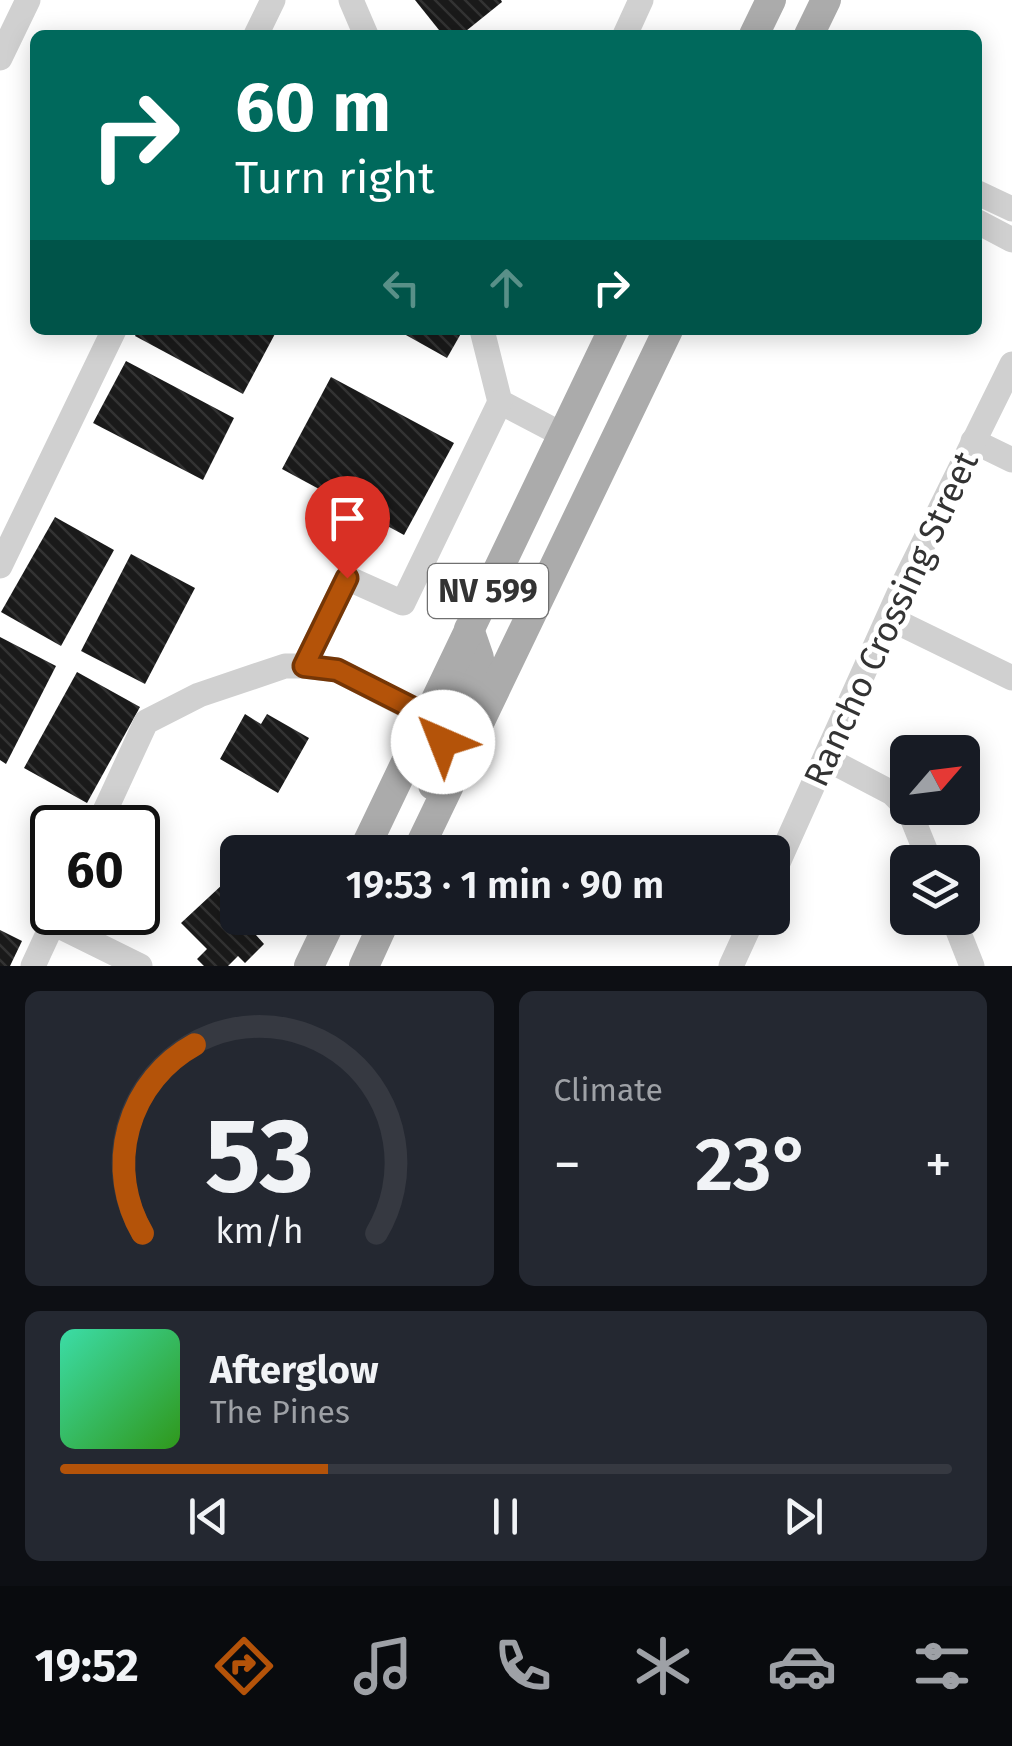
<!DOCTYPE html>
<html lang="en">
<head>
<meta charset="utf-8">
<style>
	body { margin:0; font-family:"Fira Sans",sans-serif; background:#242831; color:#f1f3f6; height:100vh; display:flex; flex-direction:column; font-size:38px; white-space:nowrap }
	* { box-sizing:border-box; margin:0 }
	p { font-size:32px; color:#9ea1a6 }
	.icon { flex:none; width:55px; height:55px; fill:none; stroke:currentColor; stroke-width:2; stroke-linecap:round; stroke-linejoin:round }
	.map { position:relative; height:966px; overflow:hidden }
	.side { display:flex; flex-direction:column; gap:25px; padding:25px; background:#0d0f14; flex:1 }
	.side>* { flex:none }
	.guide { position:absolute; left:30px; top:30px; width:952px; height:305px; border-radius:15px; box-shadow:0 5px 25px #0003; background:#00695c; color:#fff; overflow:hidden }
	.needle { width:65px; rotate:62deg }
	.controls { position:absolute; left:890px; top:735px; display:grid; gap:20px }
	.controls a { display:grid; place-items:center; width:90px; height:90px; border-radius:15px; background:#171b24; box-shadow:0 5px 25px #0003; font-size:50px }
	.speed { position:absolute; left:30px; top:805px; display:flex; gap:20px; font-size:50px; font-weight:700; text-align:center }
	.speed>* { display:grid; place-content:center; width:130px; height:130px; border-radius:50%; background:#171b24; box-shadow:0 5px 25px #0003; line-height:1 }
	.speed .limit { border:5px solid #111; border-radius:15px; background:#fff; color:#111 }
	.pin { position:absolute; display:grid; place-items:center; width:85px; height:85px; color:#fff; margin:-102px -42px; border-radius:50% 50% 50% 0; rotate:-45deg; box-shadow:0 0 10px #0007 }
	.pin .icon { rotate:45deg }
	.me { position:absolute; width:110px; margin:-55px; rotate:316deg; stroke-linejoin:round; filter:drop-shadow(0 0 8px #0008) }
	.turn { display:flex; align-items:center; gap:35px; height:210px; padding:0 40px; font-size:45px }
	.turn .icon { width:130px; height:130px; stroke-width:2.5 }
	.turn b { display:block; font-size:70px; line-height:85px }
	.lanes { display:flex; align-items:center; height:95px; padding:0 40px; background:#0003; justify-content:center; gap:50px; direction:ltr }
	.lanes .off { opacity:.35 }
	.big { font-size:75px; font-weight:600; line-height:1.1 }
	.side .tile { flex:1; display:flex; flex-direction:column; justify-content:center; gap:15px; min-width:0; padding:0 35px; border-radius:15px; background:#242831 }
	.side .dial { align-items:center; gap:0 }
	.dial svg { height:260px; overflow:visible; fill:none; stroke:#363941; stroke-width:7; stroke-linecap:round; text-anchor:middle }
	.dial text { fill:#f1f3f6; stroke:none }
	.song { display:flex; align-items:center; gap:30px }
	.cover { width:120px; height:120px; border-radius:15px; background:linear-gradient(135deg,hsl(160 70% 55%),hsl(110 70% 35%)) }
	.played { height:10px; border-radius:5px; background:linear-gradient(90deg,#b45309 30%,#363941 30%) }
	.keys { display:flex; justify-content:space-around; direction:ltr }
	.heat { display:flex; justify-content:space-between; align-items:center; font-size:55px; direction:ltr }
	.side .tiles { flex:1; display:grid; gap:25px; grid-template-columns:1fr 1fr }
	.tile:last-child { grid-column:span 2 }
	.trip { position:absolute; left:220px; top:835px; width:570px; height:100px; border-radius:15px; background:#171b24; box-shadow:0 5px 25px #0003; font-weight:600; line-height:100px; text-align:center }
	.tab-bar { display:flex; height:160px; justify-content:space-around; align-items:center; background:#090b0e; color:#9ea1a6 }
	.tab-bar .icon { width:70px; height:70px }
	.tab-bar .on { color:#b45309 }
	.tab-bar b { font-size:45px; color:#f1f3f6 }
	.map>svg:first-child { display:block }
</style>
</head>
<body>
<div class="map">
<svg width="1012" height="966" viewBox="0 0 1012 966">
	<defs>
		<pattern id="building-back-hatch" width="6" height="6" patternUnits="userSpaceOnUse" patternTransform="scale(2.5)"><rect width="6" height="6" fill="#1a1a1a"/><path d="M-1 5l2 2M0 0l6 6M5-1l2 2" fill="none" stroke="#333"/></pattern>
	</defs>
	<rect width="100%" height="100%" fill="#fff"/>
	<g fill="url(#building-back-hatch)">
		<path d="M415,0H501L502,2L461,35H443Z"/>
		<path d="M138,330H271L276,332L243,394L135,336Z"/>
		<path d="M397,330H463L447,358Z"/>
		<path d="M126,361L234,418L203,480L93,423Z"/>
		<path d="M331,377L454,443L404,535L282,469Z"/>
		<path d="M55,517L114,550L61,646L1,612Z"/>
		<path d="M131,554L195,588L145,684L81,651Z"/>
		<path d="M0,637L56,666L6,764L0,760Z"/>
		<path d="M77,672L140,707L87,803L24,768Z"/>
		<path d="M245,714L261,724L267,714L309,738L278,793L220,759Z"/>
		<path d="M223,884L238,897V918H259L266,925L256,935L264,944L245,963L238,956L228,966H204L197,959L207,949L181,923Z"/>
		<path d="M0,930L22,941L10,966H0Z"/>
	</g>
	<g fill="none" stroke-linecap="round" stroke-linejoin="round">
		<g stroke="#d0d0d0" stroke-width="25">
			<path d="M351,0L366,35"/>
			<path d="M256,35L273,0"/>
			<path d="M625,35L641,0"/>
			<path d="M0,58L28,0"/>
			<path d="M978,193L1012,209"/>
			<path d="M978,222L1012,240"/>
			<path d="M482,330L500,402L563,435"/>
			<path d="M973,441L1012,460"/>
			<path d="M0,566L114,330"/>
			<path d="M889,618L1012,678"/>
			<path d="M304,666L347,578L403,603L500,402"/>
			<path d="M827,759L892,793L909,810L930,862"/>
			<path d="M97,828L146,722L199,695L285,666H304L337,670L428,717"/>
			<path d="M772,876L902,587L1012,364"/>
			<path d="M953,918L972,966"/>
			<path d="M53,923L140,966"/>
			<path d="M33,966L58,912"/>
			<path d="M731,966L753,918"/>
		</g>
		<g stroke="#ababab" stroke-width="30">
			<path d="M754,35L771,0"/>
			<path d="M809,35L826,0"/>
			<path d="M469,629L479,658L466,701L479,722"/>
			<path d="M428,717C458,740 427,758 433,785"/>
			<path d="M363,852L613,330"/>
			<path d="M417,852L668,330"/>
			<path d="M309,966L332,918"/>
			<path d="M364,966L386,918"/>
		</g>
	</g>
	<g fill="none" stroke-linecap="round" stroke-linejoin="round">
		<g stroke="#753606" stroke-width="25">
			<path id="route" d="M347,578L304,666L337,670L428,716L438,725L443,742"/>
		</g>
		<use href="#route" stroke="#b45309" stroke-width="18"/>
	</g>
	<g text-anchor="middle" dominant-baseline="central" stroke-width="10" stroke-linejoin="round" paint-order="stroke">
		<rect fill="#fff" stroke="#707070" stroke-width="2.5" x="428" y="564" width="120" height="54" rx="8"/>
		<g font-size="32" font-weight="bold" fill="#333">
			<text x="488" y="591">NV 599</text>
		</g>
		<g font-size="35" fill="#333" stroke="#fff">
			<text transform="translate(891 619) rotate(-65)">Rancho Crossing Street</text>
		</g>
	</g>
</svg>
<div class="controls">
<a><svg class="needle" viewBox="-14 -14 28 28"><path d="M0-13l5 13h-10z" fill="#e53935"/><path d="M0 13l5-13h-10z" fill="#9ea1a6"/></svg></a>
<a><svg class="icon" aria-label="layers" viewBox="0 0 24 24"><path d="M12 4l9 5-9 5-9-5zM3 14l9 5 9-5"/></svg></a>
</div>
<div class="speed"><div class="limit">60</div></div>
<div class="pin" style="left:347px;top:578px;background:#d93025"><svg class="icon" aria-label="arrive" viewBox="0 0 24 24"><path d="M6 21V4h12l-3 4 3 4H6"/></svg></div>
<svg class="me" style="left:443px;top:742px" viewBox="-20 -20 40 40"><circle r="19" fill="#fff"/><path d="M0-13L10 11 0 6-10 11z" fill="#b45309"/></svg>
<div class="trip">19:53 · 1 min · 90 m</div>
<div class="guide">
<div class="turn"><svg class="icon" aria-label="right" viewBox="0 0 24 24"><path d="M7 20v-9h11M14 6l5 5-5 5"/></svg><div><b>60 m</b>Turn right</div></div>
<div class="lanes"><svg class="icon off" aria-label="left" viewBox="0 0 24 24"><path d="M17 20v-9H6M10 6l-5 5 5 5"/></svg><svg class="icon off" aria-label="ahead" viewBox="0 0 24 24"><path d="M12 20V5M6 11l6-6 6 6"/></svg><svg class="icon" aria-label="right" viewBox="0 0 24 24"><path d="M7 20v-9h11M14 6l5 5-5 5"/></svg></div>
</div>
</div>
<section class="side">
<div class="tiles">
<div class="tile dial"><svg viewBox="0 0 100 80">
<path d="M14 69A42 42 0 1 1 86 69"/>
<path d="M14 69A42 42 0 0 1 30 11" stroke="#b45309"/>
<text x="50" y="56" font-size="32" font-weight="700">53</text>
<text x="50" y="72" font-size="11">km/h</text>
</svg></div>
<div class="tile"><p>Climate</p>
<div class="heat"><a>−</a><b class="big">23°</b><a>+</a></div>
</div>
<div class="tile">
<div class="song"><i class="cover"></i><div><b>Afterglow</b><p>The Pines</p></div></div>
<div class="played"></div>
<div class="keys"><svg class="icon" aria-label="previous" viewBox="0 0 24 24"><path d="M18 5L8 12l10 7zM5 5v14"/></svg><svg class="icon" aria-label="pause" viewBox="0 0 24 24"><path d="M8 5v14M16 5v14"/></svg><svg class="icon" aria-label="next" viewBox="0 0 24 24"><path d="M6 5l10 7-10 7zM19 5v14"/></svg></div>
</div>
</div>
</section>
<nav class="tab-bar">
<b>19:52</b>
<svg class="icon on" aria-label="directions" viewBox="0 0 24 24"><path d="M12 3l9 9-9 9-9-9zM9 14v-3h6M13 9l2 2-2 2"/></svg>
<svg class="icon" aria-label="music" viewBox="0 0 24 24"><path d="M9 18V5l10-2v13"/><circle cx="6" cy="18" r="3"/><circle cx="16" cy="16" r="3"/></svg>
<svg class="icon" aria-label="phone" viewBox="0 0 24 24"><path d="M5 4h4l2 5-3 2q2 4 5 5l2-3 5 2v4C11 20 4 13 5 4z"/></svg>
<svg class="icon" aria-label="climate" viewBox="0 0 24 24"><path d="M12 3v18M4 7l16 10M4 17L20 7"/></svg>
<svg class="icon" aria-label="car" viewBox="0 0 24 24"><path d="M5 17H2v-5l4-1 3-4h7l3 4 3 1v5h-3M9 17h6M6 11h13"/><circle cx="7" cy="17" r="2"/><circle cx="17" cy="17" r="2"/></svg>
<svg class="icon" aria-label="filters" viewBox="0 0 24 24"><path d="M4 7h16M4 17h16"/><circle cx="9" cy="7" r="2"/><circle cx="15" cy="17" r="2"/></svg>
</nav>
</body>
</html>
